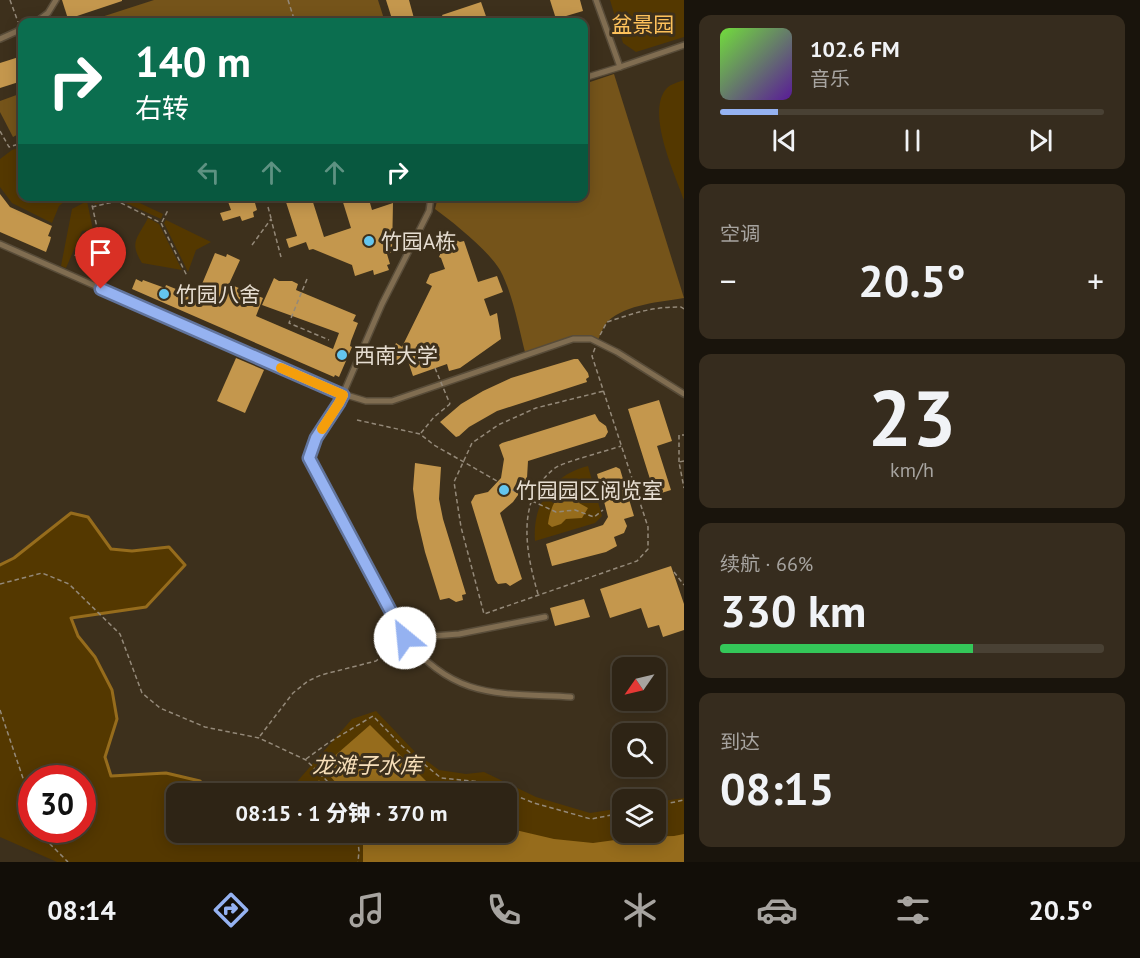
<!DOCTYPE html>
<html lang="zh">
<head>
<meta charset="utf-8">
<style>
	body { margin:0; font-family:"PT Sans","Noto Sans SC",sans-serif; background:#362c1e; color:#f1f3f6; height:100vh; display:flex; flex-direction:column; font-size:22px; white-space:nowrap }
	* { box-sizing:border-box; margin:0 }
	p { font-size:20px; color:#a7a4a0 }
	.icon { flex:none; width:33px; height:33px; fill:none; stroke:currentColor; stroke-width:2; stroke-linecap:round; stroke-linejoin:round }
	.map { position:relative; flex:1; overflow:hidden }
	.panel { display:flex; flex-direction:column; gap:15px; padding:15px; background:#19140c; width:456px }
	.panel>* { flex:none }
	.guide { position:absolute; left:18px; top:18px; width:570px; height:183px; border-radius:12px; box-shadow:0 3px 15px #0003,0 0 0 2px #494134; background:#0b6e4f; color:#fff; overflow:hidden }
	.needle { width:39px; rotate:236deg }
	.buttons { position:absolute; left:612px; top:657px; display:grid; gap:12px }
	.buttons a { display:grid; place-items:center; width:54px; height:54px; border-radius:12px; background:#2e2415; box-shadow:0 3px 15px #0003,0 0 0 2px #494134; font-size:30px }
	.speed { position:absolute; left:18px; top:765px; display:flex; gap:12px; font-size:30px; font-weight:700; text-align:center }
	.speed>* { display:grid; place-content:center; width:78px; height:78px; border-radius:50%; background:#2e2415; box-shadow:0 3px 15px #0003,0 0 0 2px #494134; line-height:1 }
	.speed .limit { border:9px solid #d22; background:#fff; color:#111 }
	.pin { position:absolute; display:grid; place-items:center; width:51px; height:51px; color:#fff; margin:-62px -26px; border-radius:50% 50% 50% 0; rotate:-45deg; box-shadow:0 0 6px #0007 }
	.pin .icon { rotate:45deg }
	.me { position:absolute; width:66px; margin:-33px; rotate:332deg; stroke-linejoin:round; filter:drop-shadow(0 0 4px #0008) }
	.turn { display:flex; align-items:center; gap:21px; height:126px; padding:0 18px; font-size:27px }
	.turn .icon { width:78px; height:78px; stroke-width:2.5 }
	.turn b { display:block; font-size:42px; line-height:51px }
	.lanes { display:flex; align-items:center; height:57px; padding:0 18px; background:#0003; justify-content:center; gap:30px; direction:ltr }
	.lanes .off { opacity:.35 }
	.big { font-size:45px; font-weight:800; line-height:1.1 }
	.panel .tile { flex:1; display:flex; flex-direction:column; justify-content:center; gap:9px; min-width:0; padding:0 21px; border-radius:12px; background:#362c1e }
	.panel .dial { align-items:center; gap:0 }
	.dial b { font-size:78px; line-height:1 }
	.song { display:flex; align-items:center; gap:18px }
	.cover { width:72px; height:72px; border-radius:9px; background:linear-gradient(135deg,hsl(100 70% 55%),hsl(270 70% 35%)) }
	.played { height:6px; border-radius:3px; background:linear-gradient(90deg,#95b2f1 15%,#494134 15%) }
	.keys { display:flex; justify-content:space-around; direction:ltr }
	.heat { display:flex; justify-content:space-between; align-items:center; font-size:33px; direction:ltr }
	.charge { height:9px; border-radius:4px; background:linear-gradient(90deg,#34c759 66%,#494134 0) }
	.trip { position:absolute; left:166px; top:783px; width:351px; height:60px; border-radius:12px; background:#2e2415; box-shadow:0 3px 15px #0003,0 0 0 2px #494134; font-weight:800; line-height:60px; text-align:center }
	.dock { display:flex; height:96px; justify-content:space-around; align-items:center; background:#120e08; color:#a7a4a0 }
	.dock .icon { width:42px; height:42px }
	.dock .current { color:#95b2f1 }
	.dock b { font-size:27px; color:#f1f3f6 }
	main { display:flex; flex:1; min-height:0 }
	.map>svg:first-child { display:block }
</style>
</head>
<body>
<main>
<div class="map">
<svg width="684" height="862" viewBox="0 0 684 862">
	<rect width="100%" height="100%" fill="#3d301c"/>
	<g fill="#543800" fill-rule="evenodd">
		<path d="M610,0H684V37L636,52L623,43Z"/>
		<path d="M684,80V200C675,174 645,111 667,88C671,84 679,82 684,80Z"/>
		<path d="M22,147V196L70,197L59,206L52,223L12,203L0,187V159L12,150Z"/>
		<path d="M104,196L127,197L163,214L161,219L117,199L95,204L94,199Z"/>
		<path d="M87,201L93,230L82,231L66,268L61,266L72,209Z"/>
		<path d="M148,218L159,224L182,270L142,263C129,242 137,239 148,218Z"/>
		<path d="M166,220L211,242L196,250L188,272L164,223Z"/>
		<path d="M94,236L96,247L106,259L103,268L77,257L85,239Z"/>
		<path d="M588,466L602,516L595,523L535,541C532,504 552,475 588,466Z"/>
		<path d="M71,513L88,517L111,549L132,551L169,547L185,565L146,607L72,618L78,636L95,657L112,690L117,719L105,757L111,776L166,773L200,781L211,793L177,794V832H507V794L287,793L352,719L376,711L416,753L439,770L466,774L484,772L536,797L590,813L622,808V832H656V802L684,798V862H57L0,837V565L14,558ZM32,778H82V830H32Z"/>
	</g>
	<g fill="#75541a">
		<path d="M154,0H378L385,22H86Z"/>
		<path d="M614,74L684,298C660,302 627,304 608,321C603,326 600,336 597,342L573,339L526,356C519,329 513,294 500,270C488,250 454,223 435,209L438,197L584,196V84Z"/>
		<path d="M22,93V132L13,137L0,112V101Z"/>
	</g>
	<g fill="#966c1c">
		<path d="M574,484L580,488L582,498L579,503L588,508L582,518L566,519L561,524L552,527L548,524C550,507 558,491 574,484Z"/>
		<path d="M370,725L438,793H345L322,767Z"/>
		<path d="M507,828L554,839L593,843L637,837L674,836L684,834V862H363V833L507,832Z"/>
	</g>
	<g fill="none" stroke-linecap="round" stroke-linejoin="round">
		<g stroke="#966c1c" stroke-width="3">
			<path d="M0,565L14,558L71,513L88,517L111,549L132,551L169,547L185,565L146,607L71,618L78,636L95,657L112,690L117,719L105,757L111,776L166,773L200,781L211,794"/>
			<path d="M302,794L319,782"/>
		</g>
	</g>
	<g fill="#c4974d">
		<path d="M62,0H122V1L68,19Z"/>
		<path d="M386,0H409L415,22H393Z"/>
		<path d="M550,0H580L583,11L556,19Z"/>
		<path d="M481,2L488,22H445L442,15Z"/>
		<path d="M22,56V81L0,88V63Z"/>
		<path d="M0,194L10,207L52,226L48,236L51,237L50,241L46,252L0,232Z"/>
		<path d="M226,196H253L257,210L253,212L254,217L242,221L240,216L223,221L220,213L231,210Z"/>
		<path d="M284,196H311L324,237L351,228L341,196H368L372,210L393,203L392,252L387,254L390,264L387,265L389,270L374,275L373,270L355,276L352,265L313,249L309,250L306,242L289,248L286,239L297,236Z"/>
		<path d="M454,239L460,242L464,241L478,282L497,276L503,292L484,299L490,316L497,313L501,339L460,368L449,371L447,364L413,376L407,358L386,366L396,343L402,347L432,286L426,283L430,274L445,269L441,258L439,257L446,240L452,243Z"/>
		<path d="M215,253L226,257L227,254L240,260L229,284L263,298L256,316L333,349L339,333L262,305L274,278L279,281H292L298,284L296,290L356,315L353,321L358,323L351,341L350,346L352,347L339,377L335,375L334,377L132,289L136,279L142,282L143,280L165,288L166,285L176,289V288L197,296Z"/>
		<path d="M236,358L264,370L245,413L217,401Z"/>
		<path d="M574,359H578L588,373L589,377L586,379L587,382L497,411L469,427L459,436L456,437L440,422L461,404L483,391L511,378Z"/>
		<path d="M659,400L672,441L657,446L671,490L655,495L628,409Z"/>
		<path d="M595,414L599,421L606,426L608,432L605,437L528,461L527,478L523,488L513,502L500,513L522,579L510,586L506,583L498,584L495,580L471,502L475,495L488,492L501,478L504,459L499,445L502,443Z"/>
		<path d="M415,463L441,467L439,499L443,519L466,594L462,595L463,600L456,602L449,598L440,600L425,552L417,518L413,489Z"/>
		<path d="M616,467L620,469L634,516L624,519L627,526L624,533L614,537L617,546L606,552L552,566L546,544L603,525L608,517L597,474Z"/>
		<path d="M671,566L684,604V630L663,637L659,625L648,628L641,608L610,618L600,589Z"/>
		<path d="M584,599L590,617L555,626L550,608Z"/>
	</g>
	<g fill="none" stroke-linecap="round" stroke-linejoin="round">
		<g stroke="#584c39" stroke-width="8">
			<g id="service">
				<path d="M596,0L620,67L684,45"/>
				<path d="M36,22L48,13L56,0"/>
				<path d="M0,39L22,29"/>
				<path d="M584,78L620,67"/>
				<path d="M431,196L429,211L382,304L343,394L366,401H392L573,339H591L617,352L684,394"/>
				<path d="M0,244L343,395"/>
				<path d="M343,394L339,403L316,438L309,458L401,629"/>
				<path d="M405,638C455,700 499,693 571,697"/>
				<path d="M405,638L459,634L545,617"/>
			</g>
		</g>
		<g stroke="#584c39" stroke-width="14">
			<path id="minor" d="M401,629L405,638"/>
		</g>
		<g stroke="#948979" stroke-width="1.5" stroke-dasharray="4.5 3" stroke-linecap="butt">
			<path d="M10,0L18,22"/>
			<path d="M288,0L295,22"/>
			<path d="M0,131L9,147L22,143"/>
			<path d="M92,207L117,201L161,223L187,276"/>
			<path d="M268,207L271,218"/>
			<path d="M162,222L168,210"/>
			<path d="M252,245L271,219L281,257"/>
			<path d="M75,256L84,235L98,232L90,196"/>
			<path d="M307,279L289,323L329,340"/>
			<path d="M600,335L607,322C635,313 650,307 681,307L684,309"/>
			<path d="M595,348L592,356L648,527V549L637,561L484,614L461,527L454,482L472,443L498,425L536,408L604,391"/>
			<path d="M357,420L420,434L434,445L532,501L556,512L575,510L594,517L603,510"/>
			<path d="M421,433L434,417L450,404"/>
			<path d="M684,461L679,462L684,488"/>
			<path d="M679,462V435H684"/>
			<path d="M674,572L684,585"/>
			<path d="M0,584L42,573L69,584L120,634L142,693L160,708L205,727L259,738L306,760L340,794"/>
			<path d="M538,594C526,553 515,499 555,468C563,462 607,451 621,446"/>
			<path d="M0,710L32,805"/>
			<path d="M260,736L293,693L308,681L321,675L376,661L397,644"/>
			<path d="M306,759L328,743L373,716L402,746L441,778L482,782L534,803L591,819L622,813"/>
			<path d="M656,806L684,800"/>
			<path d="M43,830L50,844L68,862"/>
			<path d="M357,832L359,851L358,862"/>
		</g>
		<use href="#service" stroke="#806d51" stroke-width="5"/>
		<use href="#minor" stroke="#806d51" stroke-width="10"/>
		<path stroke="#948979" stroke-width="1.5" stroke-dasharray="4.5 3" stroke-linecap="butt" d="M435,368L450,404"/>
	</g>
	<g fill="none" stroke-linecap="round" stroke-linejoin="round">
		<g stroke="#61749d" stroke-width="15">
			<path id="route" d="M101,289L343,395L339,403L316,438L309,458L405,638"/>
		</g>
		<use href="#route" stroke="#95b2f1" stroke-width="10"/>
		<path stroke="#f59e0b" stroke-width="10" d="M281,368L343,395L339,403L322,429"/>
	</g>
	<g fill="#64c5ee" stroke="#3d301c" stroke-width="2">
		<circle cx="369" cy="241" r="6"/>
		<circle cx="164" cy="294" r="6"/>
		<circle cx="342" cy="355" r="6"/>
		<circle cx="504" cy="490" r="6"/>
	</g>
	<g text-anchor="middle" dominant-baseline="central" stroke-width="6" stroke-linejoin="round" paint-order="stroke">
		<g font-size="21" fill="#fdc15b" stroke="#3d301c">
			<text x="643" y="24">盆景园</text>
		</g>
		<g font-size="21" fill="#e6ddd1" stroke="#3d301c" text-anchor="start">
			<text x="381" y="241">竹园A栋</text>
			<text x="176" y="294">竹园八舍</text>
			<text x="354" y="355">西南大学</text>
			<text x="516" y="490">竹园园区阅览室</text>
		</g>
		<g font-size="22" font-style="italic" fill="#f7dfba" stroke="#3d301c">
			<text x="367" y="765">龙滩子水库</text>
		</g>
	</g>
</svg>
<div class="buttons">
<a><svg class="needle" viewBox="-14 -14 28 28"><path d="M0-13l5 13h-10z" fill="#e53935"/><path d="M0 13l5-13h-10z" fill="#a7a4a0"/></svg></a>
<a><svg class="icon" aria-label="search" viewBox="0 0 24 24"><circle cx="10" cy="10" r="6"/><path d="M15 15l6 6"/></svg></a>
<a><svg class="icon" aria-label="layers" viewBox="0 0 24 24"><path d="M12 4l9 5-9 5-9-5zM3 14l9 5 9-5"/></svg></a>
</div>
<div class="speed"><div class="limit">30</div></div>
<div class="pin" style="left:101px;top:289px;background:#d93025"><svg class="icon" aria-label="arrive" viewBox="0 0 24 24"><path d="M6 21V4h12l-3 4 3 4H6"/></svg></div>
<svg class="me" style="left:405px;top:638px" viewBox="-20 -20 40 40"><circle r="19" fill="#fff"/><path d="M0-13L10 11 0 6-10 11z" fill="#95b2f1"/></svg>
<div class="trip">08:15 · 1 分钟 · 370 m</div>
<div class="guide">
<div class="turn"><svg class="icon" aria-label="right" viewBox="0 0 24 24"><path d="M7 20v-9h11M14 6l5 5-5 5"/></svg><div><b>140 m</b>右转</div></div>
<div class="lanes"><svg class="icon off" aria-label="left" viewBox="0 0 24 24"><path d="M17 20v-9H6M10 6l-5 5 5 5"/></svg><svg class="icon off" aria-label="ahead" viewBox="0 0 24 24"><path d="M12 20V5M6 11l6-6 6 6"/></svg><svg class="icon off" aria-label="ahead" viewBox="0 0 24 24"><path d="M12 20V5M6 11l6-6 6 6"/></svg><svg class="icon" aria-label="right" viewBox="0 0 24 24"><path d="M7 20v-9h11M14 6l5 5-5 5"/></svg></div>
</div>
</div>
<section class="panel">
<div class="tile">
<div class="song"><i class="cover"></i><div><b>102.6 FM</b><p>音乐</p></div></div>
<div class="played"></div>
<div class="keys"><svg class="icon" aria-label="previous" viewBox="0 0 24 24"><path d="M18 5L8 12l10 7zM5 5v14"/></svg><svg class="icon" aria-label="pause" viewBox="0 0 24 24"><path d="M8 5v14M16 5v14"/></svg><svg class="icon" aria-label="next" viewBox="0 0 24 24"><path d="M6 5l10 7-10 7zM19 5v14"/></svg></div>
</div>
<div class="tile"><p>空调</p>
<div class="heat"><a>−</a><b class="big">20.5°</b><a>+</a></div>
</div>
<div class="tile dial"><b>23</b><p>km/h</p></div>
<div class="tile"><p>续航 · 66%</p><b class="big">330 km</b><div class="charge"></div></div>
<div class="tile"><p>到达</p><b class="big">08:15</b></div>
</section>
</main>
<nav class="dock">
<b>08:14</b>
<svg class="icon current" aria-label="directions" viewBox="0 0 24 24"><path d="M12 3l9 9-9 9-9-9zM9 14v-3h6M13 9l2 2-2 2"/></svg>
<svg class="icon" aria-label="music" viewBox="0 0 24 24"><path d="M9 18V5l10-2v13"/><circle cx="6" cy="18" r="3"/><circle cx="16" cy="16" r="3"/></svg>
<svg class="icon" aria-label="phone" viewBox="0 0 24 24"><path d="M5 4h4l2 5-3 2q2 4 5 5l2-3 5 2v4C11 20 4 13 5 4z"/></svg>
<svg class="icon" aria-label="climate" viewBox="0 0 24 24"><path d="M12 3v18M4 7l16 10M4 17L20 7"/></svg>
<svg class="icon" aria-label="car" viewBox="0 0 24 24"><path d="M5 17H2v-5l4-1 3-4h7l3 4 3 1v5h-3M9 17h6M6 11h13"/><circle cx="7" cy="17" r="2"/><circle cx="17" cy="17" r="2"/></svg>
<svg class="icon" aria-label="filters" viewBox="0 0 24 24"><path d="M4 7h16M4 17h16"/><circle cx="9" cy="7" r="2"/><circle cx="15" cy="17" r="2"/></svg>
<b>20.5°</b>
</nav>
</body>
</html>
